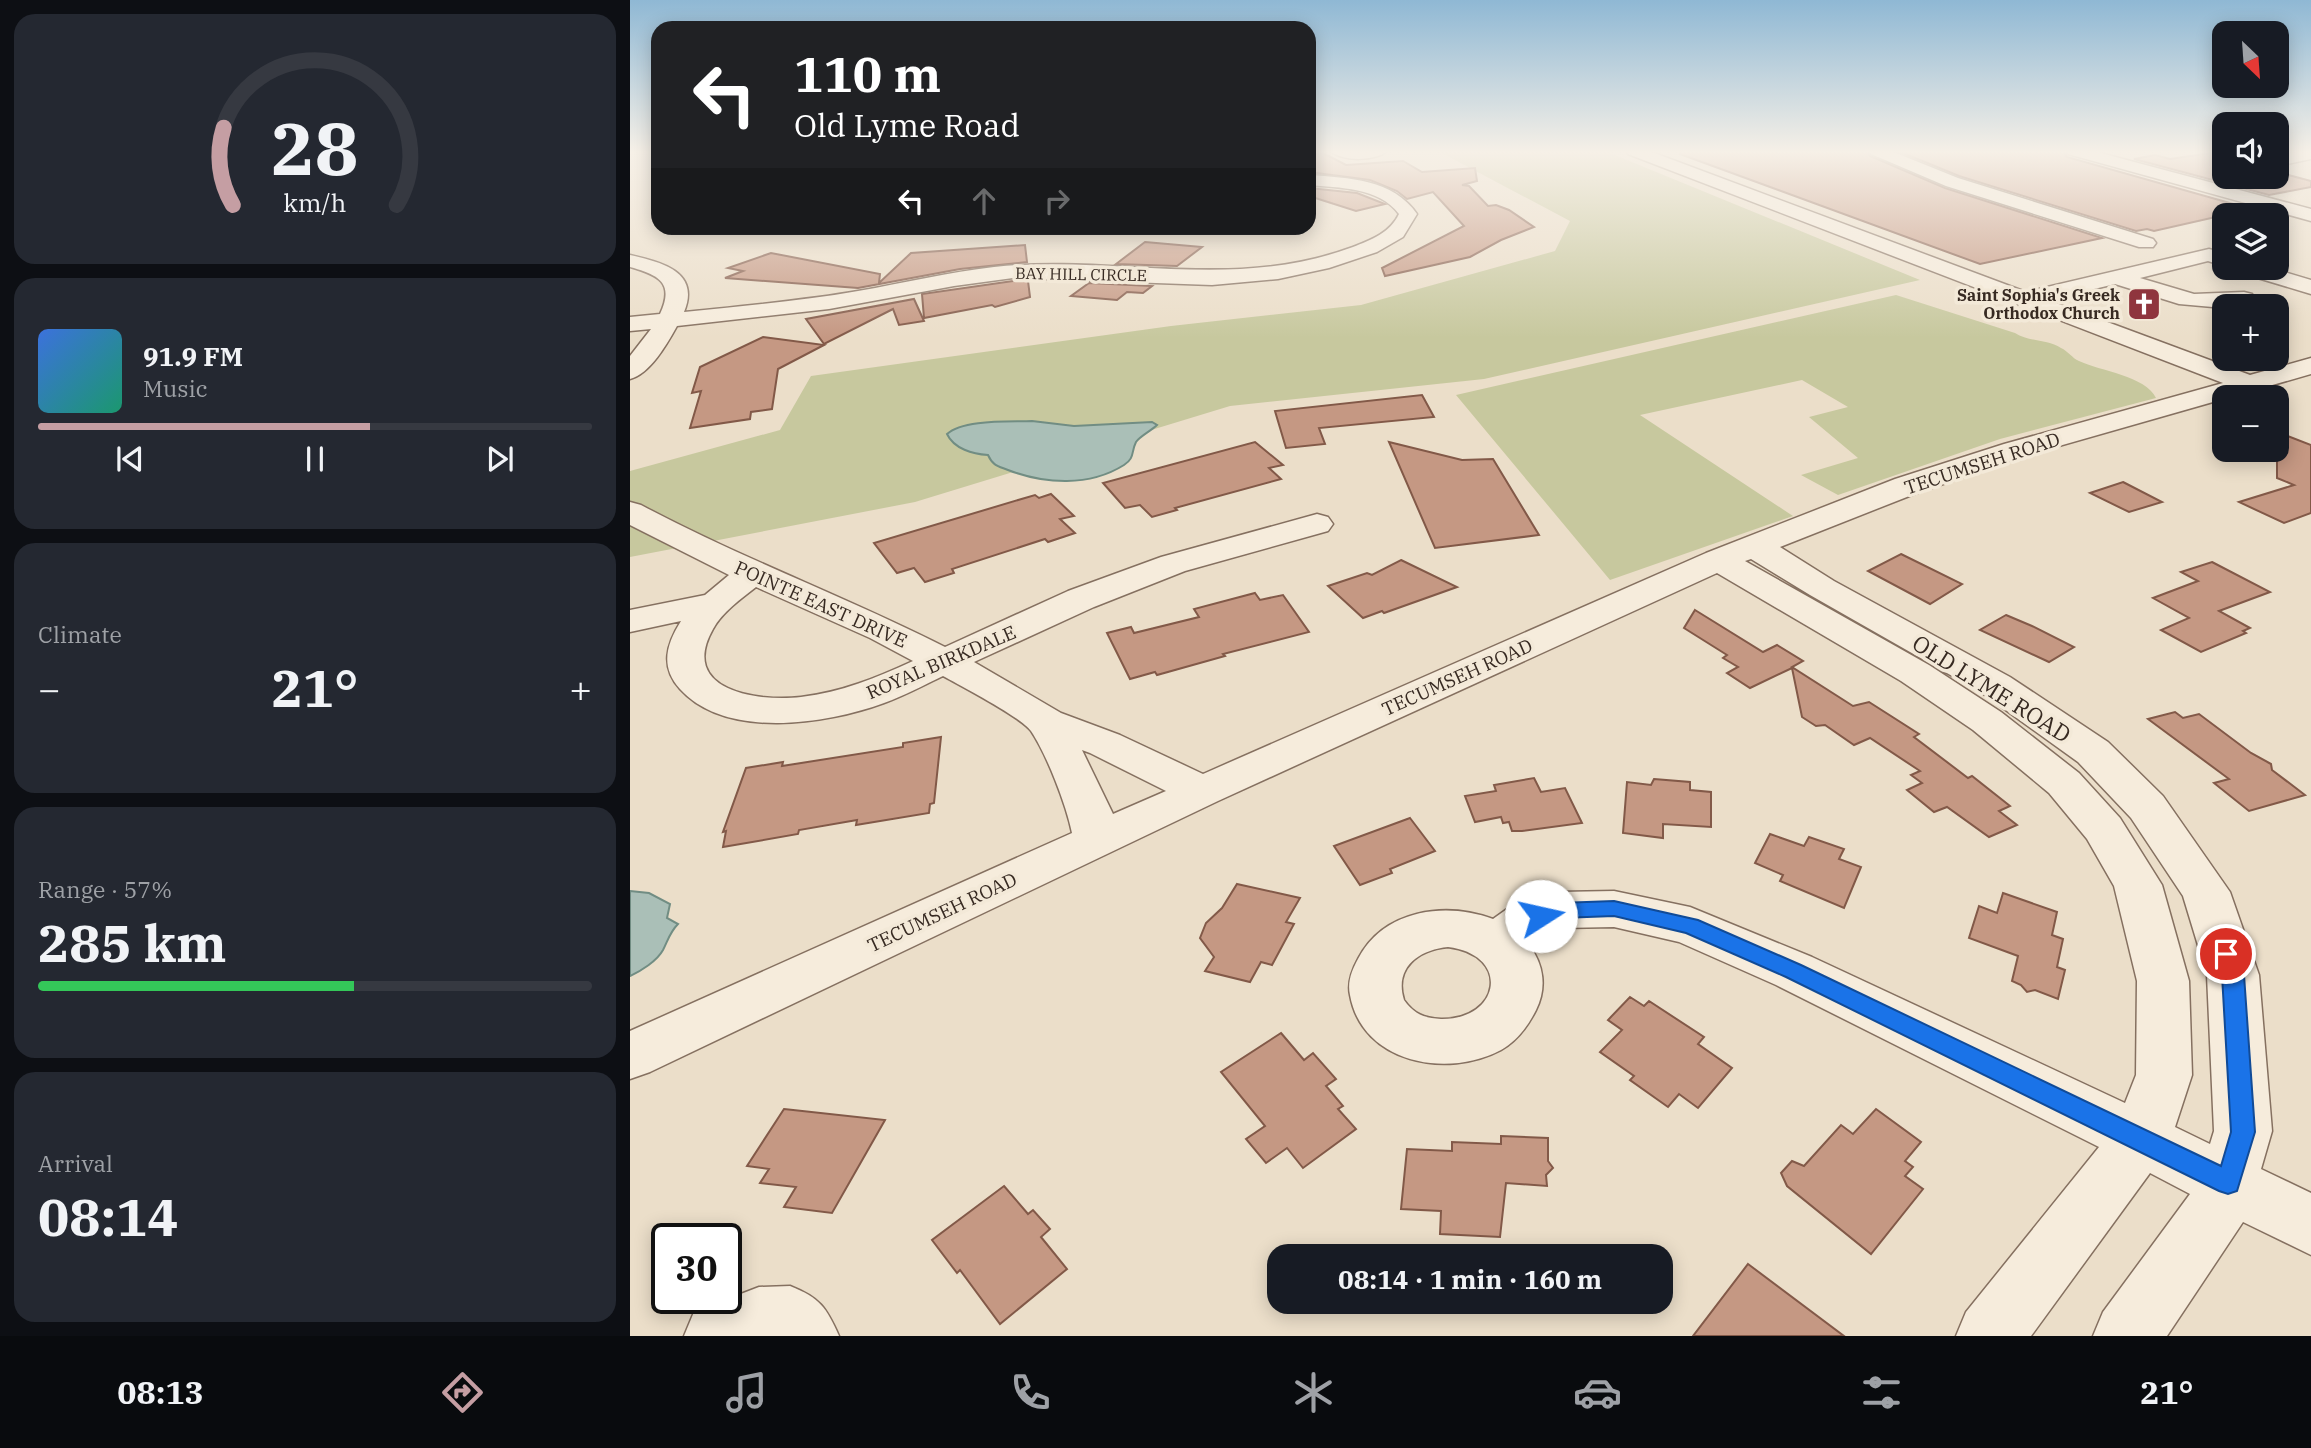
<!DOCTYPE html>
<html lang="en">
<head>
<meta charset="utf-8">
<style>
	body { margin:0; font-family:"IBM Plex Serif",serif; background:#242831; color:#f1f3f6; height:100vh; display:flex; flex-direction:column; font-size:26px; white-space:nowrap }
	* { box-sizing:border-box; margin:0 }
	p { font-size:23px; color:#9ea1a6 }
	.icon { flex:none; width:38px; height:38px; fill:none; stroke:currentColor; stroke-width:2; stroke-linecap:round; stroke-linejoin:round }
	.map { position:relative; flex:1; overflow:hidden }
	.sheet { display:flex; flex-direction:column; gap:14px; padding:14px; background:#0d0f14; width:630px }
	.sheet>* { flex:none }
	.top-card { position:absolute; left:21px; top:21px; width:665px; height:214px; border-radius:21px; box-shadow:0 4px 18px #0003; background:#202124; color:#fff; overflow:hidden }
	.needle { width:46px; rotate:155deg }
	.controls { position:absolute; left:1582px; top:21px; display:grid; gap:14px }
	.controls a { display:grid; place-items:center; width:77px; height:77px; border-radius:14px; background:#171b24; box-shadow:0 4px 18px #0003; font-size:35px }
	.speed { position:absolute; left:21px; top:1223px; display:flex; gap:14px; font-size:35px; font-weight:700; text-align:center }
	.speed>* { display:grid; place-content:center; width:91px; height:91px; border-radius:50%; background:#171b24; box-shadow:0 4px 18px #0003; line-height:1 }
	.speed .limit { border:4px solid #111; border-radius:10px; background:#fff; color:#111 }
	.pin { position:absolute; display:grid; place-items:center; width:60px; height:60px; color:#fff; margin:-30px; border:4px solid #fff; border-radius:50%; box-shadow:0 2px 7px #0007 }
	.me { position:absolute; width:77px; margin:-38px; rotate:80deg; stroke-linejoin:round; filter:drop-shadow(0 0 5px #0008) }
	.turn { display:flex; align-items:center; gap:24px; height:147px; padding:0 28px; font-size:32px }
	.turn .icon { width:91px; height:91px; stroke-width:2.5 }
	.turn b { display:block; font-size:49px; line-height:60px }
	.lanes { display:flex; align-items:center; height:66px; padding:0 28px; background:#0003; justify-content:center; gap:35px; direction:ltr }
	.lanes .off { opacity:.35 }
	.big { font-size:52px; font-weight:700; line-height:1.1 }
	.sheet .widget { flex:1; display:flex; flex-direction:column; justify-content:center; gap:10px; min-width:0; padding:0 24px; border-radius:21px; background:#242831 }
	.sheet .dial { align-items:center; gap:0 }
	.dial svg { height:182px; overflow:visible; fill:none; stroke:#363941; stroke-width:7; stroke-linecap:round; text-anchor:middle }
	.dial text { fill:#f1f3f6; stroke:none }
	.song { display:flex; align-items:center; gap:21px }
	.cover { width:84px; height:84px; border-radius:10px; background:linear-gradient(135deg,hsl(220 70% 55%),hsl(160 70% 35%)) }
	.played { height:7px; border-radius:4px; background:linear-gradient(90deg,#c59ea3 60%,#363941 60%) }
	.keys { display:flex; justify-content:space-around; direction:ltr }
	.heat { display:flex; justify-content:space-between; align-items:center; font-size:38px; direction:ltr }
	.charge { height:10px; border-radius:5px; background:linear-gradient(90deg,#34c759 57%,#363941 0) }
	.trip { position:absolute; left:637px; top:1244px; width:406px; height:70px; border-radius:21px; background:#171b24; box-shadow:0 4px 18px #0003; font-weight:700; line-height:70px; text-align:center }
	.tabs { display:flex; height:112px; justify-content:space-around; align-items:center; background:#090b0e; color:#9ea1a6 }
	.tabs .icon { width:49px; height:49px }
	.tabs .current { color:#c59ea3 }
	.tabs b { font-size:32px; color:#f1f3f6 }
	main { display:flex; flex:1; min-height:0 }
	.map>svg:first-child { display:block }
</style>
</head>
<body>
<main>
<section class="sheet">
<div class="widget dial"><svg viewBox="0 0 100 80">
<path d="M14 69A42 42 0 1 1 86 69"/>
<path d="M14 69A42 42 0 0 1 10 35" stroke="#c59ea3"/>
<text x="50" y="56" font-size="32" font-weight="700">28</text>
<text x="50" y="72" font-size="11">km/h</text>
</svg></div>
<div class="widget">
<div class="song"><i class="cover"></i><div><b>91.9 FM</b><p>Music</p></div></div>
<div class="played"></div>
<div class="keys"><svg class="icon" aria-label="previous" viewBox="0 0 24 24"><path d="M18 5L8 12l10 7zM5 5v14"/></svg><svg class="icon" aria-label="pause" viewBox="0 0 24 24"><path d="M8 5v14M16 5v14"/></svg><svg class="icon" aria-label="next" viewBox="0 0 24 24"><path d="M6 5l10 7-10 7zM19 5v14"/></svg></div>
</div>
<div class="widget"><p>Climate</p>
<div class="heat"><a>−</a><b class="big">21°</b><a>+</a></div>
</div>
<div class="widget"><p>Range · 57%</p><b class="big">285 km</b><div class="charge"></div></div>
<div class="widget"><p>Arrival</p><b class="big">08:14</b></div>
</section>
<div class="map">
<svg width="1681" height="1336" viewBox="0 0 1681 1336">
	<rect width="100%" height="100%" fill="#ebdec9"/>
	<g fill="#c7c89e">
		<path d="M816,151H975L1290,280L854,379L600,406L285,502L0,557V471L150,430L181,376L541,326L731,305L925,251L940,221L810,152Z"/>
		<path d="M1266,295L1385,333C1399,342 1417,339 1431,348C1438,351 1442,358 1449,361C1470,371 1516,376 1526,398L1370,439L1208,495L1171,475L1228,458L1179,417L1218,407L1172,380L1010,415L1163,516L980,580L826,395Z"/>
	</g>
	<g fill="#aabfb7" stroke="#718d83" stroke-width="2">
		<path d="M402,421L444,426L522,422L527,425C521,431 510,436 506,442C501,452 505,458 494,465C459,487 415,484 378,470C368,466 363,466 358,455C343,454 324,449 317,434C333,419 380,422 402,421Z"/>
		<path d="M0,891L19,893L40,904L37,918L48,924C40,932 38,940 33,950C27,961 11,971 0,976Z"/>
	</g>
	<g fill="#c59883" stroke="#825948" stroke-width="2">
		<path d="M1050,151H1236L1240,156L1315,188L1472,238L1350,264L1050,154Z"/>
		<path d="M1268,151H1433L1437,157L1621,209L1524,231L1517,229L1506,231L1329,176Z"/>
		<path d="M1594,151V177H1647V172L1681,181V187L1639,195L1504,159L1525,155L1540,159Z"/>
		<path d="M693,153L716,165L773,161L792,172L845,168L847,181L832,185L839,186L858,206L866,205L879,210L904,227L871,240L840,257L755,276L752,268L834,226L803,192L777,199L767,191L740,180L679,172V155Z"/>
		<path d="M679,188L727,193L755,204L726,211L679,196Z"/>
		<path d="M515,242L572,247L547,266L486,264Z"/>
		<path d="M395,245L397,262L330,269L228,288L95,278L113,271L98,268L141,253L250,274L249,283L281,253Z"/>
		<path d="M383,281H398L400,297L365,307L362,305L294,318L292,294Z"/>
		<path d="M459,283L522,286L513,293L497,292L487,300L441,296Z"/>
		<path d="M284,299L294,321L269,325L263,309L194,344L176,319Z"/>
		<path d="M133,337L194,345L148,369L142,409L121,412L120,419L60,428L71,391L62,393L70,367Z"/>
		<path d="M792,395L804,417L689,428L695,444L656,448L645,411Z"/>
		<path d="M1647,432L1681,445V513L1654,523L1609,502L1664,485L1647,478Z"/>
		<path d="M625,442L653,465L639,468L651,479L545,508L547,510L522,517L510,505L495,508L473,483Z"/>
		<path d="M759,442L832,460L863,459L909,535L805,548Z"/>
		<path d="M1493,482L1532,502L1499,512L1460,493Z"/>
		<path d="M421,494L444,516L430,519L445,533L418,542L415,539L322,569L324,573L295,582L284,568L267,573L244,543L405,495L409,498Z"/>
		<path d="M1271,554L1332,584L1300,604L1238,571Z"/>
		<path d="M771,560L827,587L754,613L752,611L733,618L698,586L737,573L742,575Z"/>
		<path d="M1582,562L1640,592L1589,611L1620,628L1613,631L1616,633L1571,652L1531,630L1559,618L1523,598L1568,581L1551,572Z"/>
		<path d="M625,593L630,600L653,595L679,632L593,654L595,656L527,675L525,672L500,679L477,633L501,627L504,633L569,617L564,609Z"/>
		<path d="M1065,610L1133,652L1147,645L1173,661L1162,667L1223,706L1239,702L1289,734L1284,737L1338,778L1342,776L1380,806L1369,811L1387,825L1359,837L1317,807L1304,812L1277,790L1292,783L1281,775L1290,771L1240,738L1224,745L1195,725L1186,726L1172,717L1162,668L1120,688L1097,673L1108,667L1093,658L1097,655L1054,628Z"/>
		<path d="M1376,615L1402,626L1444,647L1419,662L1350,630Z"/>
		<path d="M1545,712L1553,718L1569,714L1621,753L1641,764L1642,770L1675,795L1619,811L1584,783L1599,779L1518,719Z"/>
		<path d="M311,737L304,803L300,804L299,813L226,825L227,820L169,830L168,834L93,847L96,831L93,832L116,768L153,762L152,766L273,747V743Z"/>
		<path d="M904,778L911,792L935,788L952,823L892,831H882L879,822L873,823L871,817L845,822L835,796L866,791L864,785Z"/>
		<path d="M1024,779L1060,782V790L1081,792V827L1033,824V838L993,833L997,782L1021,785Z"/>
		<path d="M780,818L805,851L760,869L762,873L730,885L704,846Z"/>
		<path d="M1140,834L1174,846L1179,837L1214,849L1209,859L1231,867L1214,908L1150,881L1153,875L1125,863Z"/>
		<path d="M607,884L670,898L656,922L664,924L642,965L631,962L620,982L575,971L584,957L570,938L576,923L592,908Z"/>
		<path d="M1373,893L1427,912L1422,935L1433,939L1427,967L1435,970L1428,999L1405,990L1397,992L1391,985L1382,981L1388,956L1339,938L1349,906L1367,913Z"/>
		<path d="M1000,997L1014,1006L1019,1001L1074,1037L1068,1044L1102,1068L1068,1108L1049,1094L1038,1107L1000,1080L1004,1076L970,1052L992,1030L978,1020Z"/>
		<path d="M651,1033L674,1060L683,1053L706,1079L696,1086L713,1106L708,1109L726,1129L673,1168L657,1148L636,1163L616,1139L635,1126L591,1072Z"/>
		<path d="M154,1109L255,1120L202,1213L154,1207L166,1187L130,1183L139,1169L117,1166Z"/>
		<path d="M1246,1109L1291,1142L1275,1161L1283,1167L1275,1176L1293,1189L1241,1254L1157,1186L1151,1173L1162,1161L1174,1166L1211,1125L1223,1134Z"/>
		<path d="M871,1136L918,1138V1161L923,1168L916,1175L917,1186L876,1183L870,1237L810,1234L811,1211L771,1209L777,1149L822,1151V1142L871,1144Z"/>
		<path d="M374,1186L398,1214L403,1210L420,1229L411,1237L437,1269L370,1324L330,1270L327,1273L302,1240Z"/>
		<path d="M1118,1264L1214,1336H1063Z"/>
	</g>
	<g fill="none" stroke-linecap="round" stroke-linejoin="round">
		<g stroke="#857060" stroke-width="3">
			<g id="minor">
				<path d="M701,151H757C746,161 712,162 701,151Z"/>
				<path d="M996,151H1019L1396,292L1579,249L1594,253V266L1578,261L1510,278L1564,294L1614,292L1622,294L1625,299L1622,304L1594,306V308L1549,304L1485,284L1418,300L1620,375L1681,358V374L1394,456L1287,493L1150,547L1204,581L1380,677L1478,742L1533,796L1600,892L1629,975L1642,1131L1631,1169L1681,1193V1255L1613,1222L1537,1336H1463L1473,1312L1560,1194L1520,1173L1401,1336H1326L1336,1312L1469,1147L1146,985L1049,942L984,927L931,928L911,935L899,945C914,965 917,988 906,1010C898,1026 887,1041 871,1050C817,1079 732,1063 720,995C717,982 722,970 728,959C753,910 815,901 863,919L877,909L929,892L984,891L1060,907L1182,957L1495,1103L1506,1075L1507,981L1484,886L1457,839L1419,793L1343,730L1271,681L1087,573L588,801L20,1072L0,1079V1031L442,833C436,804 417,755 401,731C391,717 331,686 313,676C294,685 274,696 254,703C197,724 96,740 50,689C30,667 36,645 51,621L0,632V610L75,595L99,575L0,525V502L11,505C110,558 215,596 315,647L438,591L531,557L687,514L698,517L703,524L698,531L555,571L464,607L344,662L431,713L490,735L573,774L1076,553L1265,479L1374,444L1593,383L998,154ZM1121,559L1180,595L1352,693L1448,762L1501,818L1553,896L1577,975L1584,1131L1580,1144L1545,1127L1562,1075L1559,981L1532,885L1490,818L1449,773L1371,712L1299,665L1115,561ZM126,587L240,638L283,661C246,678 212,692 171,697C128,702 48,691 83,629C92,612 111,599 126,587ZM452,750L460,753L536,791L483,814ZM818,947C882,955 870,1020 811,1019C794,1018 784,1014 774,1000C764,968 788,950 818,947Z"/>
				<path d="M1239,151H1261L1328,178L1523,239L1526,243L1523,247H1509L1316,186L1241,154Z"/>
				<path d="M1436,151H1463L1681,209V221L1438,154Z"/>
				<path d="M1672,151H1681V159L1647,166V156Z"/>
				<path d="M679,175C719,178 763,179 787,214L773,237L747,252L699,268L648,279L582,285L383,278L324,286L199,309L47,326C37,344 20,374 0,379V356L21,329L0,331V317L30,314C45,282 28,275 0,267V255C30,262 71,271 54,312C112,306 171,301 228,291C274,283 319,272 364,267C486,254 602,292 723,247C741,240 760,233 769,214C749,187 709,188 679,185Z"/>
				<path d="M1608,268H1641L1681,280V294L1611,273Z"/>
				<path d="M160,1286C190,1298 196,1307 209,1336H54L64,1312L129,1287Z"/>
			</g>
		</g>
		<use href="#minor" fill="#f6ecdc" fill-rule="evenodd"/>
	</g>
	<linearGradient id="sky" x2="0" y2="1"><stop stop-color="#8fb8d4"/><stop offset="0.45" stop-color="#f6f0e7"/><stop offset="1" stop-color="#f6f0e7" stop-opacity="0"/></linearGradient>
	<rect width="1681" height="338" fill="url(#sky)"/>
	<path fill="#1a73e8" stroke="#114b97" stroke-width="2" d="M984,901L1068,920L1171,965L1591,1166L1601,1132L1592,975L1586,954L1589,948L1596,946L1604,948L1614,975L1625,1132L1607,1191L1598,1194L1589,1191L1156,977L1056,933L984,916L930,918L911,924L904,921L901,916L904,911L929,903Z"/>
	<defs>
		<g id="church-square" transform="scale(1.75)"><rect x="-9" y="-9" width="18" height="18" rx="4" fill="#8f353e" stroke="#f3e9d8"/><path d="M-1.2-6h2.4v3.5h3.3v2.4h-3.3V6h-2.4V-.1h-3.3v-2.4h3.3Z" fill="#fff"/></g>
	</defs>
	<g fill-rule="evenodd">
		<use href="#church-square" x="1514" y="304"/>
	</g>
	<g text-anchor="middle" dominant-baseline="central" stroke-width="7" stroke-linejoin="round" paint-order="stroke">
		<g font-size="16" fill="#372a22" stroke="#f3e9d8">
			<text transform="translate(451 274) rotate(1)">BAY HILL CIRCLE</text>
		</g>
		<g font-size="16" font-weight="bold" fill="#372a22" stroke="#f3e9d8" text-anchor="end">
			<text x="1490" y="295">Saint Sophia's Greek<tspan x="1490" dy="18">Orthodox Church</tspan></text>
		</g>
		<g font-size="19" fill="#372a22" stroke="#f3e9d8">
			<text transform="translate(1352 463) rotate(-18)">TECUMSEH ROAD</text>
			<text transform="translate(191 604) rotate(24)">POINTE EAST DRIVE</text>
			<text transform="translate(311 662) rotate(-23)">ROYAL BIRKDALE</text>
			<text transform="translate(827 677) rotate(-24)">TECUMSEH ROAD</text>
			<text transform="translate(312 912) rotate(-25)">TECUMSEH ROAD</text>
		</g>
		<g font-size="23" fill="#372a22" stroke="#f3e9d8">
			<text transform="translate(1362 688) rotate(32)">OLD LYME ROAD</text>
		</g>
	</g>
</svg>
<div class="controls">
<a><svg class="needle" viewBox="-14 -14 28 28"><path d="M0-13l5 13h-10z" fill="#e53935"/><path d="M0 13l5-13h-10z" fill="#9ea1a6"/></svg></a>
<a><svg class="icon" aria-label="sound" viewBox="0 0 24 24"><path d="M4 9h4l5-4v14l-5-4H4zM17 9q2 3 0 6"/></svg></a>
<a><svg class="icon" aria-label="layers" viewBox="0 0 24 24"><path d="M12 4l9 5-9 5-9-5zM3 14l9 5 9-5"/></svg></a>
<a>+</a>
<a>−</a>
</div>
<div class="speed"><div class="limit">30</div></div>
<div class="pin" style="left:1596px;top:954px;background:#d93025"><svg class="icon" aria-label="arrive" viewBox="0 0 24 24"><path d="M6 21V4h12l-3 4 3 4H6"/></svg></div>
<svg class="me" style="left:911px;top:916px" viewBox="-20 -20 40 40"><circle r="19" fill="#fff"/><path d="M0-13L10 11 0 6-10 11z" fill="#1a73e8"/></svg>
<div class="trip">08:14 · 1 min · 160 m</div>
<div class="top-card">
<div class="turn"><svg class="icon" aria-label="left" viewBox="0 0 24 24"><path d="M17 20v-9H6M10 6l-5 5 5 5"/></svg><div><b>110 m</b>Old Lyme Road</div></div>
<div class="lanes"><svg class="icon" aria-label="left" viewBox="0 0 24 24"><path d="M17 20v-9H6M10 6l-5 5 5 5"/></svg><svg class="icon off" aria-label="ahead" viewBox="0 0 24 24"><path d="M12 20V5M6 11l6-6 6 6"/></svg><svg class="icon off" aria-label="right" viewBox="0 0 24 24"><path d="M7 20v-9h11M14 6l5 5-5 5"/></svg></div>
</div>
</div>
</main>
<nav class="tabs">
<b>08:13</b>
<svg class="icon current" aria-label="directions" viewBox="0 0 24 24"><path d="M12 3l9 9-9 9-9-9zM9 14v-3h6M13 9l2 2-2 2"/></svg>
<svg class="icon" aria-label="music" viewBox="0 0 24 24"><path d="M9 18V5l10-2v13"/><circle cx="6" cy="18" r="3"/><circle cx="16" cy="16" r="3"/></svg>
<svg class="icon" aria-label="phone" viewBox="0 0 24 24"><path d="M5 4h4l2 5-3 2q2 4 5 5l2-3 5 2v4C11 20 4 13 5 4z"/></svg>
<svg class="icon" aria-label="climate" viewBox="0 0 24 24"><path d="M12 3v18M4 7l16 10M4 17L20 7"/></svg>
<svg class="icon" aria-label="car" viewBox="0 0 24 24"><path d="M5 17H2v-5l4-1 3-4h7l3 4 3 1v5h-3M9 17h6M6 11h13"/><circle cx="7" cy="17" r="2"/><circle cx="17" cy="17" r="2"/></svg>
<svg class="icon" aria-label="filters" viewBox="0 0 24 24"><path d="M4 7h16M4 17h16"/><circle cx="9" cy="7" r="2"/><circle cx="15" cy="17" r="2"/></svg>
<b>21°</b>
</nav>
</body>
</html>
